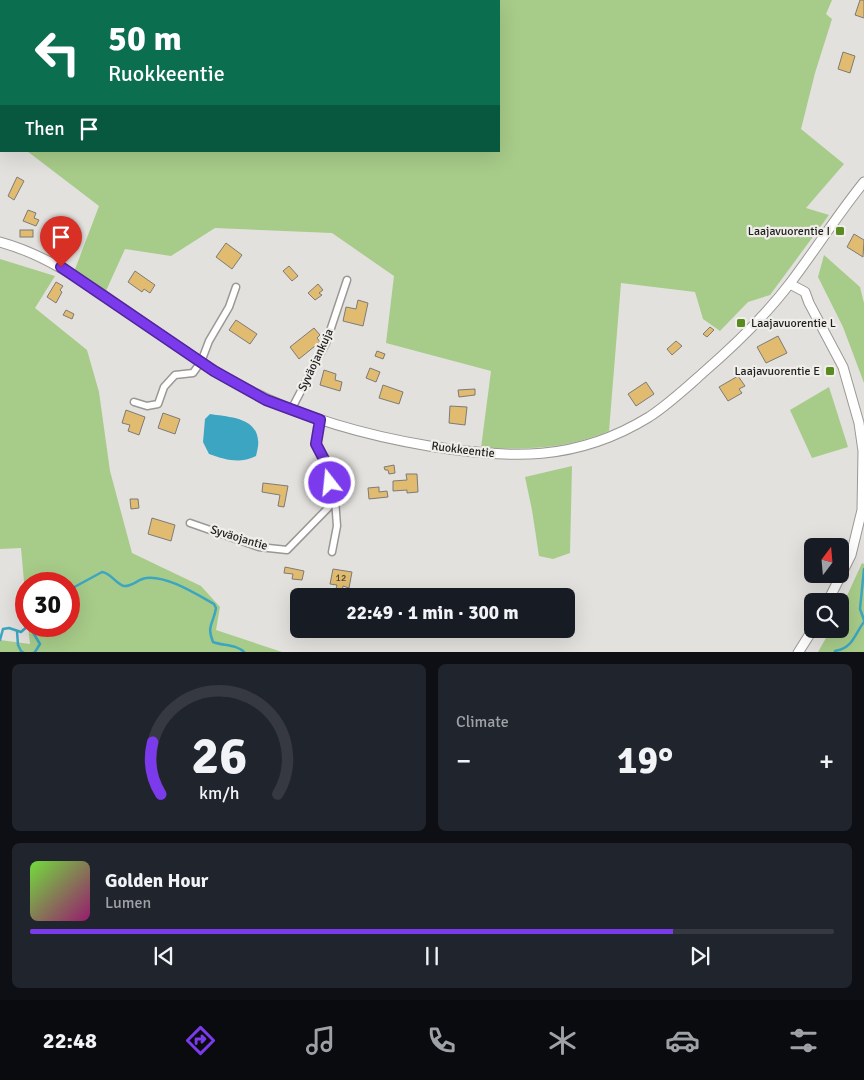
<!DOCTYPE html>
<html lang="en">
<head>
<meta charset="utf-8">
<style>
	body { margin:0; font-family:Signika,sans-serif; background:#20242c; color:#f1f3f6; height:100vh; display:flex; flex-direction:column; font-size:19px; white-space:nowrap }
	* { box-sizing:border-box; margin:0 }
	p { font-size:16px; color:#9ea1a6 }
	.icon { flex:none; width:28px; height:28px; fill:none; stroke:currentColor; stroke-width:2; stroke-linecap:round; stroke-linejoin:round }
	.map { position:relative; height:652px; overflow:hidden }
	.drawer { display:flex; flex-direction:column; gap:12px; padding:12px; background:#0d0f14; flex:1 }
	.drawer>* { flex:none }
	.banner { position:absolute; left:0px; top:0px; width:500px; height:152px; box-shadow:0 5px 20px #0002; background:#0b6e4f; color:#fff; overflow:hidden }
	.needle { width:32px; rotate:16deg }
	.tools { position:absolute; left:804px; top:538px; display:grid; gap:10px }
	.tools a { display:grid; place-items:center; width:45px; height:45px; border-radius:8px; background:#171b24; box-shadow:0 5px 20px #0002; font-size:25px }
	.speed { position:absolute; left:15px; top:572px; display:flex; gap:10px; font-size:25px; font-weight:700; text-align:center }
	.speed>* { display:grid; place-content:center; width:65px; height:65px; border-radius:50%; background:#171b24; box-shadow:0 5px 20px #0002; line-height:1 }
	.speed .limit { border:8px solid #d22; background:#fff; color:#111 }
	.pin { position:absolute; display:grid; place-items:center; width:42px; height:42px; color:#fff; margin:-51px -21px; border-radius:50% 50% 50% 0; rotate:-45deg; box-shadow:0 0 5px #0007 }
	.pin .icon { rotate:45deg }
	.me { position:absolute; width:55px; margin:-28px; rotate:344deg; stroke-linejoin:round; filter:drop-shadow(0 0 4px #0008) }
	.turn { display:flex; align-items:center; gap:18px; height:105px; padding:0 25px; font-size:22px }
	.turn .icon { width:65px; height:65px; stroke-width:2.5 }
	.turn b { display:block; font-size:35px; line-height:42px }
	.then { display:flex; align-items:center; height:48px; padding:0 25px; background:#0003; gap:10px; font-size:19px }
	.big { font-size:38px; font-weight:800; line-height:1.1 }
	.drawer .card { flex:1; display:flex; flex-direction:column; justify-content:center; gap:8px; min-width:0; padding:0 18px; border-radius:8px; background:#20242c }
	.drawer .dial { align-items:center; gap:0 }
	.dial svg { height:130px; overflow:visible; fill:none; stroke:#363941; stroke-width:7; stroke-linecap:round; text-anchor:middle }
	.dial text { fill:#f1f3f6; stroke:none }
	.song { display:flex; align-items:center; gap:15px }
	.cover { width:60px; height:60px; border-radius:8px; background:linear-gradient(135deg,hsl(100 70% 55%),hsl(320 70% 35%)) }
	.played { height:5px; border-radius:2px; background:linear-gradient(90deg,#7c3aed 80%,#363941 80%) }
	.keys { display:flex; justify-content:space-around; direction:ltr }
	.heat { display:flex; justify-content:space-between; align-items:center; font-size:28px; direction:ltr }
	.drawer .tiles { flex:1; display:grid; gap:12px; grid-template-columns:1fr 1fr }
	.card:last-child { grid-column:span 2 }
	.trip { position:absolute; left:290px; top:588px; width:285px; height:50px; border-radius:8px; background:#171b24; box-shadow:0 5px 20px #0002; font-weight:800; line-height:50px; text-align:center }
	.tab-bar { display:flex; height:80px; justify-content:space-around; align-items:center; background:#090b0e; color:#9ea1a6 }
	.tab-bar .icon { width:35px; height:35px }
	.tab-bar .current { color:#7c3aed }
	.tab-bar b { font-size:22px; color:#f1f3f6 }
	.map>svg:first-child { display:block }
</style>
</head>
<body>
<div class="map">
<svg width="864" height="653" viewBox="0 0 864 653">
	<rect width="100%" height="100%" fill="#e3e1dd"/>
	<g fill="#a7cb89">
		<path d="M0,0H832L826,14L832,19L815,73L801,129L844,164L806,208L829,215L770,295L748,302L720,331L703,319L695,292L621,283L609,431C562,450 530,449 481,448L491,371L386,343L394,276L332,233L215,228L171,256L125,249L105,293L74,272L99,206L27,151H499V1H1V132Z"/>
		<path d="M824,255L860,287L864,303V383L843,327L818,277Z"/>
		<path d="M0,259L55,276L35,308L87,350L99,392L110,471L132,553L201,586L220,607L216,630L282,652H0V640L30,644L28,626H69V584H26V604L21,548L0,549Z"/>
		<path d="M829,387L848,447L812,458L790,410Z"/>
		<path d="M572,466L570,553L553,559L539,556L532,510L525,477Z"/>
		<path d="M862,563L864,564V652H818L831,629H840V611Z"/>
	</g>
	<path fill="#3ca5c2" d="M210,414C228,417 256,417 258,440C259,445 257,451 256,456C240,464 226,460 209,454L203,442L205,419Z"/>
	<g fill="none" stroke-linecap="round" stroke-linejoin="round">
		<g stroke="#3ca5c2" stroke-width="2.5">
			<path d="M864,569L860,609L864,620"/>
			<path d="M69,590L102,572C111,573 116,584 124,586C132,587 138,579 146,578C166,575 196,594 214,604L216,608C214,623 206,625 213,642C223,646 237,644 245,653"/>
			<path d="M29,626L40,644L35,652L33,653"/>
			<path d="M17,631L18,645L21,651L24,653"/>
			<path d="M0,640L3,629L9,628L21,632L28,626"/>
			<path d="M835,653V651C853,648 854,635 864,622"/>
		</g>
	</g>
	<g fill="#e0bb70" stroke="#7d7b78">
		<path d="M860,0H864V18L855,15Z"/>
		<path d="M843,52L855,56L850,73L838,69Z"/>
		<path d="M17,177L24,181L14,200L8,196Z"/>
		<path d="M28,210L36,213L34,218L39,220L36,226L23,221Z"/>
		<path d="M53,220L58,222L55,231L50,229Z"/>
		<rect x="20" y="230" width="13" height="7"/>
		<path d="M854,234L864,240L863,257L847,247Z"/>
		<path d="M226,243L242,255L232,269L216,257Z"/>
		<path d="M289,266L298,276L292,281L283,271Z"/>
		<path d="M135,271L155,285L150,293L144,289L142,292L128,282Z"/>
		<path d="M56,282L63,286L60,290L62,292L56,303L47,297Z"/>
		<path d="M318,284L323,290L319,293L322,295L315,300L308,293Z"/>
		<path d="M358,300L368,303L363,326L343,321L346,307L356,309Z"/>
		<path d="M66,310L74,314L72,319L63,315Z"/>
		<path d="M236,320L257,334L250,344L229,330Z"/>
		<path d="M710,327L714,330L707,337L703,334Z"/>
		<path d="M314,328L320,335L317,338L320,342L299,359L290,347Z"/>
		<path d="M778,336L787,353L766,363L757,347Z"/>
		<path d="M676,341L682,346L672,355L667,349Z"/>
		<path d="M377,351L385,354L383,359L375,356Z"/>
		<path d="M370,368L380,372L376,382L366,378Z"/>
		<path d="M324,370L336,374L335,380L342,382L340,391L320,385Z"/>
		<path d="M738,376L745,386L739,389L742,393L728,401L719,387Z"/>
		<path d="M646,382L654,394L636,406L628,394Z"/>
		<path d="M383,385L403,392L399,404L379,398Z"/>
		<path d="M475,389V395L459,397L458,390Z"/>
		<path d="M450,406L467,407L465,425L449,423Z"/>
		<path d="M126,410L145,417L139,435L128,431L130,425L122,423Z"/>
		<path d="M163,413L180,419L175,434L158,428Z"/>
		<path d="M394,465L395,473L389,474L388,470H385L384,467Z"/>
		<path d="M319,468L327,470L325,485L316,483Z"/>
		<path d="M406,474H417L418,492L407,493V490L393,491V481L407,480Z"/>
		<path d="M263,483L288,486L284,507L278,506L280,495L262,492Z"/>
		<path d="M379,487V492L387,491L388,497L369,499L368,488Z"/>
		<path d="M130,499H138L139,508L131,509Z"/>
		<path d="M152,518L175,525L171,541L148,534Z"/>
		<path d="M285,567L304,571L302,580L292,579L293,574L284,573Z"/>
		<path d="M333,569L352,572L349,588L343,586L342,591L336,589L337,585L330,584Z"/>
	</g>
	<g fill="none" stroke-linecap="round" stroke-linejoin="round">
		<g stroke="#9a9894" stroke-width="9">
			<g id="street">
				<path d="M134,402L147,406L158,404L164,387L175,375L193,373L201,362L209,341L229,307L236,287"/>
				<path d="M291,410L326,343L347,280"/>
				<path d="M332,496L335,499L337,526L332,552"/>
				<path d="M190,523L259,547L287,550L328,508L332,496L329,469L316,444L320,420"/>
			</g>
		</g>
		<g stroke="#9a9894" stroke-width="11">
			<g id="secondary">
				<path d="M0,242C44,254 80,279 118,305C153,329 188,355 225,377C288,414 357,434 429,446C510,459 576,462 649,417C669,404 687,387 705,371C735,345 766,315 791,282C816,249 838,214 864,182"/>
				<path d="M790,284L805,292L809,303L843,367L859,423L863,451L862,510L851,555L828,601"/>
				<path d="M798,653L813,629"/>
			</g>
		</g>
		<use href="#street" stroke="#fff" stroke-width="6"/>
		<use href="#secondary" stroke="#fff" stroke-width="9"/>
	</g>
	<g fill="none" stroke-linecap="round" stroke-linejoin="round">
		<g stroke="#51269a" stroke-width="12">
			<path id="route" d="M61,267L214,371L266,400L320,420L316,444L329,469L330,483"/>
		</g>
		<use href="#route" stroke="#7c3aed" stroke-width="9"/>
	</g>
	<g fill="#598b21" stroke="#f0eeeb" stroke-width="2">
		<rect x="835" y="226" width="10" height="10" rx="2.5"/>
		<rect x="736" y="318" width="10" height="10" rx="2.5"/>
		<rect x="825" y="366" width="10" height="10" rx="2.5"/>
	</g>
	<g text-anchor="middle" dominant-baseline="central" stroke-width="4.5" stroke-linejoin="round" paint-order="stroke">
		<g font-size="10" fill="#504632">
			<text x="341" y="578">12</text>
		</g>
		<g font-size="12" fill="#201f1e" stroke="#f0eeeb" text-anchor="end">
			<text x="830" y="231">Laajavuorentie I</text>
			<text x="751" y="323" text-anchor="start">Laajavuorentie L</text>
			<text x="820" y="371">Laajavuorentie E</text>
		</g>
		<g font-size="12" fill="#201f1e" stroke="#f0eeeb">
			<text transform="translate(316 360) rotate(-65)">Syväojankuja</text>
			<text transform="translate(463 450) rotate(7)">Ruokkeentie</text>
			<text transform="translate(239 538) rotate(17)">Syväojantie</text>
		</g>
	</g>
</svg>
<div class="tools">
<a><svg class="needle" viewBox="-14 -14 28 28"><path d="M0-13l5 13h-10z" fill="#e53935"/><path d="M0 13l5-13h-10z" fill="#9ea1a6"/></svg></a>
<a><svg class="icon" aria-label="search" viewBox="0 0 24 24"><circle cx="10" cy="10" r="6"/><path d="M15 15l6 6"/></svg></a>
</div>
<div class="speed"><div class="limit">30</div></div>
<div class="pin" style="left:61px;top:267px;background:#d93025"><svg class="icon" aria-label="arrive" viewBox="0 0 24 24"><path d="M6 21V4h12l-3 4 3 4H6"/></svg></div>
<svg class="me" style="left:330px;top:483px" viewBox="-20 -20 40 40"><circle r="17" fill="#7c3aed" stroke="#fff" stroke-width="3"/><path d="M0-11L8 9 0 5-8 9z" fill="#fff"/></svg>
<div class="trip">22:49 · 1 min · 300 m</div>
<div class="banner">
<div class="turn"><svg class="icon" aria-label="left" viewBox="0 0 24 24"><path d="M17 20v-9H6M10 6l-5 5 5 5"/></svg><div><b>50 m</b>Ruokkeentie</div></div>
<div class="then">Then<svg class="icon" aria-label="arrive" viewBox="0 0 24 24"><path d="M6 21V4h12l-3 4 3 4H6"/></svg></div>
</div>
</div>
<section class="drawer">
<div class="tiles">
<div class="card dial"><svg viewBox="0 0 100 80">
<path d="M14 69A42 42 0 1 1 86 69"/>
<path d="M14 69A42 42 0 0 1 9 37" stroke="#7c3aed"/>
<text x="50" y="56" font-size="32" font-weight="700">26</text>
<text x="50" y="72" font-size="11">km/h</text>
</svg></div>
<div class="card"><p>Climate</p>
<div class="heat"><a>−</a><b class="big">19°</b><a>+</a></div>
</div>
<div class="card">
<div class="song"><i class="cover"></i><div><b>Golden Hour</b><p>Lumen</p></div></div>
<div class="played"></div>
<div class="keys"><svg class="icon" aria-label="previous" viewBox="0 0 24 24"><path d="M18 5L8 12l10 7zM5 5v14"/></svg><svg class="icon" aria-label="pause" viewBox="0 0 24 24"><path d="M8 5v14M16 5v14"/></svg><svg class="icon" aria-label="next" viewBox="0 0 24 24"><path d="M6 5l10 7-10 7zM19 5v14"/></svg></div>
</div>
</div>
</section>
<nav class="tab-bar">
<b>22:48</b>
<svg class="icon current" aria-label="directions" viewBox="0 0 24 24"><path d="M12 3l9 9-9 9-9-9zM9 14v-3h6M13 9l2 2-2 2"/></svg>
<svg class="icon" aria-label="music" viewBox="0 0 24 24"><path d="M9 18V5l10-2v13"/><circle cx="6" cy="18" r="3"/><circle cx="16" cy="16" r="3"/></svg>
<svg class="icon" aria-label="phone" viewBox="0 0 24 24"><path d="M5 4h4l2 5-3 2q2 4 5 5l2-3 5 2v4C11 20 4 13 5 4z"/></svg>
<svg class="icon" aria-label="climate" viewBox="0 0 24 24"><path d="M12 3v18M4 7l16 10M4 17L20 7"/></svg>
<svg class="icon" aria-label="car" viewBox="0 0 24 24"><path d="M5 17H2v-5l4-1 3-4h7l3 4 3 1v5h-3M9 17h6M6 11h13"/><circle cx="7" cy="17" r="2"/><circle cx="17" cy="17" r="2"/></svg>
<svg class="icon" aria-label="filters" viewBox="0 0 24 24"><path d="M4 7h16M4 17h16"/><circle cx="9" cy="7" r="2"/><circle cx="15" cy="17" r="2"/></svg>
</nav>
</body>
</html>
